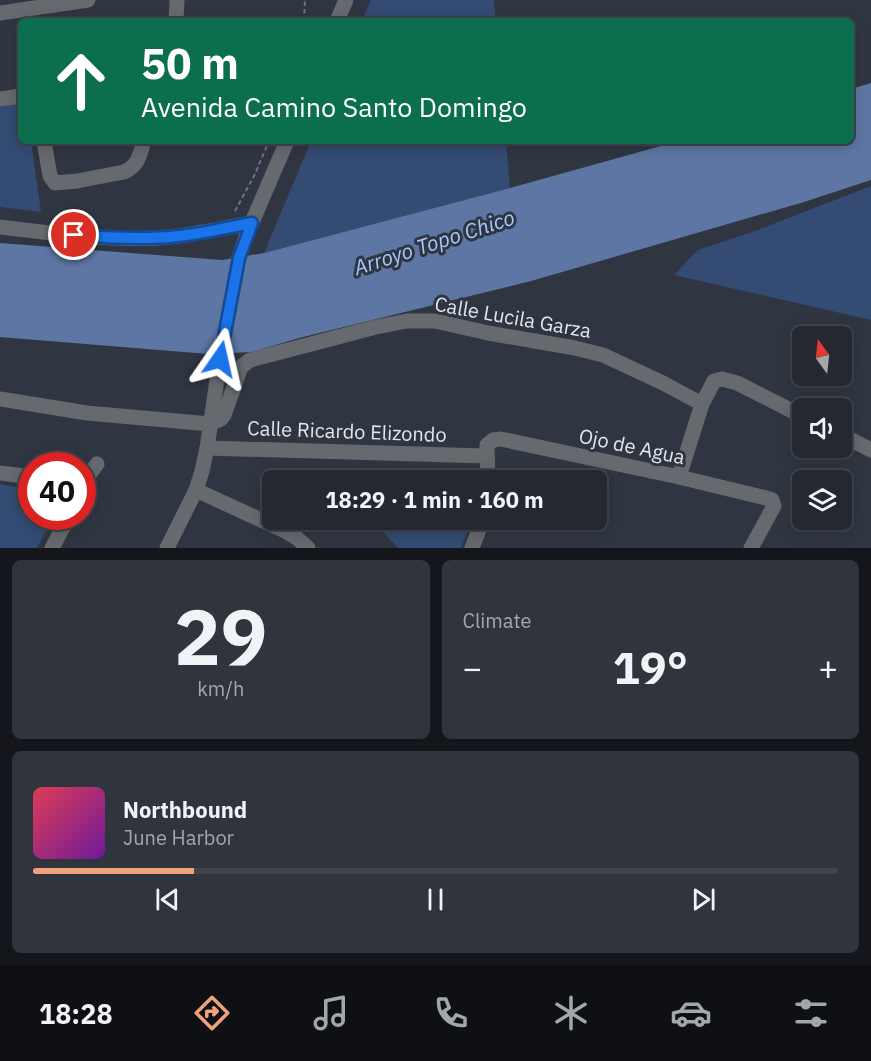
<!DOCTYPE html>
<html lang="en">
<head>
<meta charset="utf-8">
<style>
	body { margin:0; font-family:"IBM Plex Sans",sans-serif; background:#30343d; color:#f1f3f6; height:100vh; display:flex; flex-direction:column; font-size:22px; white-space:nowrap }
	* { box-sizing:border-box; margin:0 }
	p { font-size:20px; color:#a3a6ab }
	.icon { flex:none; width:33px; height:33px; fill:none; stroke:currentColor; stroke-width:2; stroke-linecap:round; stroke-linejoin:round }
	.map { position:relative; height:548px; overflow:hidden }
	.drawer { display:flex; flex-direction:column; gap:12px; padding:12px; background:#14161b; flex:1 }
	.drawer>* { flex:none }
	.guide { position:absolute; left:18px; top:18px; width:836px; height:126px; border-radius:9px; box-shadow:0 3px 15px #0003,0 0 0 2px #41444d; background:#0b6e4f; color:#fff; overflow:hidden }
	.needle { width:39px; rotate:345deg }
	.buttons { position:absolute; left:792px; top:326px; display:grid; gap:12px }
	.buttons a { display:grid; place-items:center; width:60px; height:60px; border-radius:9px; background:#242831; box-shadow:0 3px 15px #0003,0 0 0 2px #41444d; font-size:30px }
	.speed { position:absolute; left:18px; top:452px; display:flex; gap:12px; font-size:30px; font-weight:700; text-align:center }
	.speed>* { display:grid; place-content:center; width:78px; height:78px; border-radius:50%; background:#242831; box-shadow:0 3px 15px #0003,0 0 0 2px #41444d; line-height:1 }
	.speed .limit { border:9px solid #d22; background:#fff; color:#111 }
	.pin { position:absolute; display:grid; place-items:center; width:51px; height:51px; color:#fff; margin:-26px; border:3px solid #fff; border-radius:50%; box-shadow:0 2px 6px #0007 }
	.me { position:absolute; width:66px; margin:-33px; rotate:11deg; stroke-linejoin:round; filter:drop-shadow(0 0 4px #0008) }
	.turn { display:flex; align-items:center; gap:21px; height:126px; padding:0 24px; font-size:27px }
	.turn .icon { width:78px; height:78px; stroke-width:2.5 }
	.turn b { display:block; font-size:42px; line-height:51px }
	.big { font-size:45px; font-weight:800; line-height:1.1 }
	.drawer .tile { flex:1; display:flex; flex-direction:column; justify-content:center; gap:9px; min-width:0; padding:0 21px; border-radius:9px; background:#30343d }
	.drawer .dial { align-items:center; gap:0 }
	.dial b { font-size:78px; line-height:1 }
	.song { display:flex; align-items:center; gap:18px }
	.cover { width:72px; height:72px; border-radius:9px; background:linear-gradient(135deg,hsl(350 70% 55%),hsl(280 70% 35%)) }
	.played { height:6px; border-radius:3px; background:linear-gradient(90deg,#f1a17c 20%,#41444d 20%) }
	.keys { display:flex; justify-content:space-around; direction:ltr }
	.heat { display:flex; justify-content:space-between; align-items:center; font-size:33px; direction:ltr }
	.drawer .tiles { flex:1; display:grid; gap:12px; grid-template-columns:1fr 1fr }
	.tile:last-child { grid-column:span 2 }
	.trip { position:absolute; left:262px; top:470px; width:345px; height:60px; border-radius:9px; background:#242831; box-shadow:0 3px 15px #0003,0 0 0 2px #41444d; font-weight:800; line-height:60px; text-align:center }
	.menu { display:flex; height:96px; justify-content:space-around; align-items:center; background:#0e1014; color:#a3a6ab }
	.menu .icon { width:42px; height:42px }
	.menu .active { color:#f1a17c }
	.menu b { font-size:27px; color:#f1f3f6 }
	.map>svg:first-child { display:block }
</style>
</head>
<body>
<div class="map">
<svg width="871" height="548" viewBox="0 0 871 548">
	<rect width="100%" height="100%" fill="#303641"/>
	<g fill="#344b73">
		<path d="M371,0H494L496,21H362Z"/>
		<path d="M21,103V141H31L41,212L0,207V107Z"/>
		<path d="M311,141H506L510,188L264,253Z"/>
		<path d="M871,186V320L674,275L698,250L755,231Z"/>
		<path d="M0,484L31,490L32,516H54L37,548H0Z"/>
		<path d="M371,519H473L461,548H398Z"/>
	</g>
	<path fill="#5d76a3" d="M871,83V180L804,202L531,281L299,338L252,352L208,354L0,337V243L222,260L264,253L510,188L679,141H850L851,89Z"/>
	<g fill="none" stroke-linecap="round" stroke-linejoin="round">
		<g stroke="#6e737d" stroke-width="2" stroke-dasharray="4.5 3" stroke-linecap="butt">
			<path d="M304,21L305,0"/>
			<path d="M235,211L255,174L269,141"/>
		</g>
		<g stroke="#66696e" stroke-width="15">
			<path d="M0,13L88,0"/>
			<path d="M176,21L177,0"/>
			<path d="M337,21L346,0"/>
			<path d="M0,99L21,96"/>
			<path d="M44,141L50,176L55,183L77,181L124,172C138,166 140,155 144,141"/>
			<path d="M0,227C59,234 120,243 179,236C204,233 228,227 252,223"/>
			<path d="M0,399L87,413L210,424L221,419L224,415L241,367L250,360L376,327L407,321H435L488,333L575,348L603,355L663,383L702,404"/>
			<path d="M842,435L871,450"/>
			<path d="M207,448L486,456"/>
			<path d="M0,473L32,477"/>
			<path d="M679,477L702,404L714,381L722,379L737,383L802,416"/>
			<path d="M488,480L487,445L493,440L501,439L679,477L770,499L772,500L774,506L751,548"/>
			<path d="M82,485L97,464"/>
			<path d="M196,490L285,531L297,538L308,548"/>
			<path d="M52,548L69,516"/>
			<path d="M167,548L196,490L202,471L207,448L220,359L239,258L247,234L287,141"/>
			<path d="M472,548L483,519"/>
		</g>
	</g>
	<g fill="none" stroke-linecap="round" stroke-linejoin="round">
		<g stroke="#114b97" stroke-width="15">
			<path id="route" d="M74,235C109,238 143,240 178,236C202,234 228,227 252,223L239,258L220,359"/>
		</g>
		<use href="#route" stroke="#1a73e8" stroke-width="10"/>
	</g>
	<g text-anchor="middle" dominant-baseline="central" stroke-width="6" stroke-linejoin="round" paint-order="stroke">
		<g font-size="20" fill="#e2e6ec" stroke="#303641">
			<text transform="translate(513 317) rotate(10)">Calle Lucila Garza</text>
			<text transform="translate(347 431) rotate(2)">Calle Ricardo Elizondo</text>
			<text transform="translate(632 446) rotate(12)">Ojo de Agua</text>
		</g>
		<g font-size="21" font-style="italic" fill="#a9c8ff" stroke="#303641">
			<text transform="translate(434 242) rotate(-18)">Arroyo Topo Chico</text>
		</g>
	</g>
</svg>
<div class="buttons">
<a><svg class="needle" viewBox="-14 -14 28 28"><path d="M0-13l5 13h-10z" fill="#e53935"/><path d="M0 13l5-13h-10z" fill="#a3a6ab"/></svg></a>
<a><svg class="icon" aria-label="sound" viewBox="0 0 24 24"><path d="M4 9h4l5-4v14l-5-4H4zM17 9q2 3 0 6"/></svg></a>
<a><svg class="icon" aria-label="layers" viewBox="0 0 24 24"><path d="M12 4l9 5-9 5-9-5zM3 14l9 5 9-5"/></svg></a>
</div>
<div class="speed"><div class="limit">40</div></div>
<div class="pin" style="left:74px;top:235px;background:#d93025"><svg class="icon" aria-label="arrive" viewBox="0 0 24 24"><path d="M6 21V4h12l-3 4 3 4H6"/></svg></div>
<svg class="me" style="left:220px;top:359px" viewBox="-20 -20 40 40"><path d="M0-17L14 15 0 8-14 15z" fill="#1a73e8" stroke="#fff" stroke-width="4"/></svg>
<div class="trip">18:29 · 1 min · 160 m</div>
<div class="guide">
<div class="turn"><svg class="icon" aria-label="ahead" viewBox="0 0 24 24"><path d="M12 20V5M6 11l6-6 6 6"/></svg><div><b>50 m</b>Avenida Camino Santo Domingo</div></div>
</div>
</div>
<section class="drawer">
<div class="tiles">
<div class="tile dial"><b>29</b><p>km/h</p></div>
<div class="tile"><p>Climate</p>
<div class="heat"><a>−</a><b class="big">19°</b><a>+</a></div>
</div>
<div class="tile">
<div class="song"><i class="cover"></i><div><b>Northbound</b><p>June Harbor</p></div></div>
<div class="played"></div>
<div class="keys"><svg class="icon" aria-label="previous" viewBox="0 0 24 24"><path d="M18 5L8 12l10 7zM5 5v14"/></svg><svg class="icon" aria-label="pause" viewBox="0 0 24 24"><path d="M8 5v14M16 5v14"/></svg><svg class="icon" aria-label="next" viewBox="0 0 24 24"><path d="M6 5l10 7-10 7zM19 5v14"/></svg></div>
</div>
</div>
</section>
<nav class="menu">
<b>18:28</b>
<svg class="icon active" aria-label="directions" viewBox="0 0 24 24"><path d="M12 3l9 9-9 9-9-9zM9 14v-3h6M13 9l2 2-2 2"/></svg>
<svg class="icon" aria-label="music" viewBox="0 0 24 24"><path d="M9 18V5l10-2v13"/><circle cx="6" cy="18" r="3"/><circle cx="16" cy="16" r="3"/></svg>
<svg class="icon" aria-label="phone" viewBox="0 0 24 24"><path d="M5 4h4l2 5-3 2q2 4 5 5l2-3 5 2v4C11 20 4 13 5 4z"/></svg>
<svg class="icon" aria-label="climate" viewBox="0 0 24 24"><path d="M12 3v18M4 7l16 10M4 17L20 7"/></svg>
<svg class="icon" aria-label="car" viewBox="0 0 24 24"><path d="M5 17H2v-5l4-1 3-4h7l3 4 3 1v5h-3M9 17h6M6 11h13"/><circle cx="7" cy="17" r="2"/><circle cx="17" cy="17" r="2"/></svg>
<svg class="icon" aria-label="filters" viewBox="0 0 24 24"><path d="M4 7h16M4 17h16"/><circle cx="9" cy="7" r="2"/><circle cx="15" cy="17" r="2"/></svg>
</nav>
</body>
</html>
